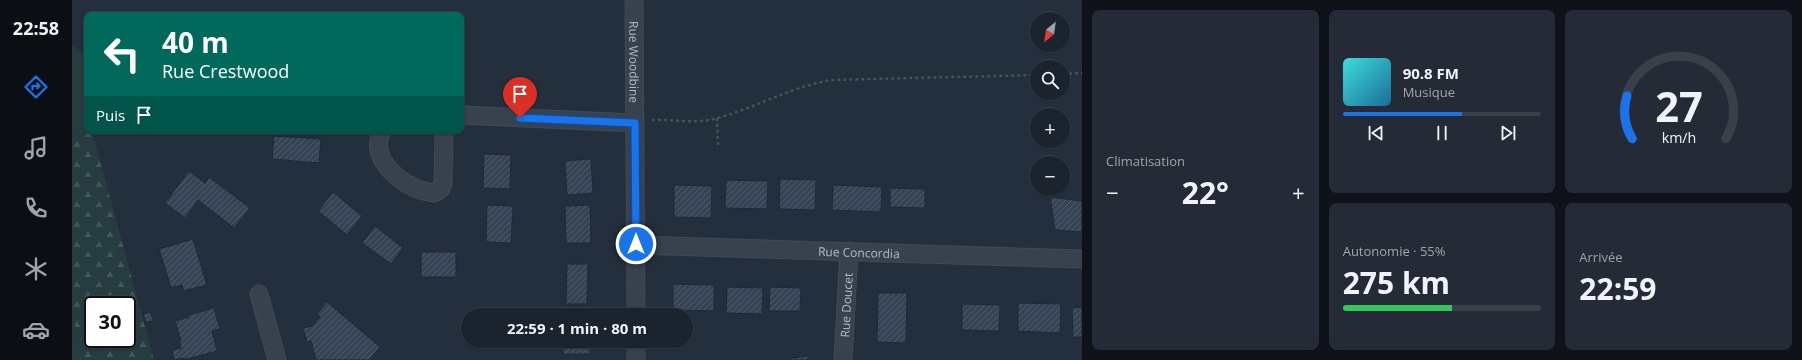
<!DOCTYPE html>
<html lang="fr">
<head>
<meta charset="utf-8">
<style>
	body { margin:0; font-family:"Open Sans",sans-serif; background:#242b36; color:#f1f3f6; height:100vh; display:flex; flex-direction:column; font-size:15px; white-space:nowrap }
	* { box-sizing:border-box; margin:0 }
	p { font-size:13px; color:#a0a4aa }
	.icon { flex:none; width:22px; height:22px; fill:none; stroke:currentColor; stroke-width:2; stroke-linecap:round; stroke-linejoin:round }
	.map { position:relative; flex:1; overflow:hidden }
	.side { display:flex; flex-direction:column; gap:10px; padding:10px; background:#0f1319; width:720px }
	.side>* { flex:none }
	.top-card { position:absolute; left:12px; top:12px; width:380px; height:122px; border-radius:8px; box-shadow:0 1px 3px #0004,0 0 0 1px #39404a; background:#00695c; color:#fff; overflow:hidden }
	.needle { width:26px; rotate:209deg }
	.fabs { position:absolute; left:958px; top:12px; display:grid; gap:8px }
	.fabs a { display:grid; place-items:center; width:40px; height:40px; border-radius:50%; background:#1b232e; box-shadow:0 1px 3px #0004,0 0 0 1px #39404a; font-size:20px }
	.speed { position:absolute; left:12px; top:296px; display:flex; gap:8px; font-size:20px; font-weight:700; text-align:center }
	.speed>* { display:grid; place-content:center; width:52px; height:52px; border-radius:50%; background:#1b232e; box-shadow:0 1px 3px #0004,0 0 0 1px #39404a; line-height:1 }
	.speed .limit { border:2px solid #111; border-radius:6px; background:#fff; color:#111 }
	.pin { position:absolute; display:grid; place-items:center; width:34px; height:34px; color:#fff; margin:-41px -17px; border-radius:50% 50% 50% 0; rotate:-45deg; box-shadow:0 0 4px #0007 }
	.pin .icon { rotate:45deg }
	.me { position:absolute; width:44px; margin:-22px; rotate:0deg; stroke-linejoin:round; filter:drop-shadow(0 0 3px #0008) }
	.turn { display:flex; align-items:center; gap:14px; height:84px; padding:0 12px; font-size:18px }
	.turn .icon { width:52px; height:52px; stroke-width:2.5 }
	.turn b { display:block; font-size:28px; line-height:34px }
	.then { display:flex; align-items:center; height:38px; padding:0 12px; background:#0003; gap:8px; font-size:15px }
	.big { font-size:30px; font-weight:700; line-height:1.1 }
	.side .tile { flex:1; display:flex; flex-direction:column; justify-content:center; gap:6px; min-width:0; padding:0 14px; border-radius:8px; background:#242b36 }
	.side .dial { align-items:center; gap:0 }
	.dial svg { height:104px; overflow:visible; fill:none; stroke:#39404a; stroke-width:7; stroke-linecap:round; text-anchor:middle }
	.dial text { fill:#f1f3f6; stroke:none }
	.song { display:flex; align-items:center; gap:12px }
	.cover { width:48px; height:48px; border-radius:6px; background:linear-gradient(135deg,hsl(180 70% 55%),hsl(200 70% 35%)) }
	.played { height:4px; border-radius:2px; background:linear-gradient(90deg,#1a73e8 60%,#39404a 60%) }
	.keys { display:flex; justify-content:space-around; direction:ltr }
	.heat { display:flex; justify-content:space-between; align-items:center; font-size:22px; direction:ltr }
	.charge { height:6px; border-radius:3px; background:linear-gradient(90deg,#34c759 55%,#39404a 0) }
	.side .tiles { flex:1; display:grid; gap:10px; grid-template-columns:repeat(3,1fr) }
	.tile:first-child { grid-row:span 2 }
	.trip { position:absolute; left:389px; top:308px; width:232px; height:40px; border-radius:20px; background:#1b232e; box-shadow:0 1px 3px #0004,0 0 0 1px #39404a; font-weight:700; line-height:40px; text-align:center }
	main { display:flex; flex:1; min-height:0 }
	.menu { display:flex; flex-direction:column; width:72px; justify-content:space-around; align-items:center; background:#0b0e12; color:#a0a4aa }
	.menu .icon { width:28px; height:28px }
	.menu .current { color:#1a73e8 }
	.menu b { font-size:18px; color:#f1f3f6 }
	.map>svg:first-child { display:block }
</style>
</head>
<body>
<main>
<nav class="menu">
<b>22:58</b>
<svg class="icon current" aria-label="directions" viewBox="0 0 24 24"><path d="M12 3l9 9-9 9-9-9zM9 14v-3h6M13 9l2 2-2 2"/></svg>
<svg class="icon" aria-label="music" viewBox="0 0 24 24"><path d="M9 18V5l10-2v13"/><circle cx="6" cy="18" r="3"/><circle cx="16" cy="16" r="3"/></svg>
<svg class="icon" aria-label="phone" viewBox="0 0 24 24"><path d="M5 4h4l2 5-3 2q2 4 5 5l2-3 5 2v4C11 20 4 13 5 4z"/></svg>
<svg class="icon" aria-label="climate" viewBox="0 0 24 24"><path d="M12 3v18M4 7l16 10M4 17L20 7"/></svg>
<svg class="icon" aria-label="car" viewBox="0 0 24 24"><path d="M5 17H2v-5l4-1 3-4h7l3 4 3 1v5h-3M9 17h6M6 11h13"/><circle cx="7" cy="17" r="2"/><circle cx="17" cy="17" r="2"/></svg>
</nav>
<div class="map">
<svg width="1010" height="360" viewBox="0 0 1010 360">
	<defs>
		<pattern id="forest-firs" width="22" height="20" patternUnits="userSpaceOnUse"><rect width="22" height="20" fill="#263c3f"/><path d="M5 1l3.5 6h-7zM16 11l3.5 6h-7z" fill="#435659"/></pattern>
		<pattern id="building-hatch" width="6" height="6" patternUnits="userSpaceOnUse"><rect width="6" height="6" fill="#364354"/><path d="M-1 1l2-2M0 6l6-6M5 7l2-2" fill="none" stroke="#515c6b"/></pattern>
	</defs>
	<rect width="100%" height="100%" fill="#242f3e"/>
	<g fill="#263c3f">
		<path d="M0,45L15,58V129L0,128Z"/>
		<path d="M0,315L12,360H0Z"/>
	</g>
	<path fill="url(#forest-firs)" fill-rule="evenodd" d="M0,128L15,129V131H20L82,360H12L0,315ZM21,305H55V339H21Z"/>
	<g fill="url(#building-hatch)" stroke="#1f2835">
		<path d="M202,136L249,139L247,163L200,159Z"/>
		<path d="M412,154L439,155L438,189L411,188Z"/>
		<path d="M519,159L521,193L495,195L493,161Z"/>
		<path d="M117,171L133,183L137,177L178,208L162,228L126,200L113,218L93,203Z"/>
		<path d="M708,179L744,180L743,210L707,209Z"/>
		<path d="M654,180L696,181L695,209L653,208Z"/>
		<path d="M602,185L640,186L639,218L602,217Z"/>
		<path d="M761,185L810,187L809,212L760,210Z"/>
		<path d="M818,188L853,189V208L818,207Z"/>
		<path d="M261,192L290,216L275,235L246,211Z"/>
		<path d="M978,197L1010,201V232L983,230Z"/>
		<path d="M415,205L441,206L439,243L414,242Z"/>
		<path d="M518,205L519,243H494L493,206Z"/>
		<path d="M303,226L331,248L319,264L290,243Z"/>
		<path d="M121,239L135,285L111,291L110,285L99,288L87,249Z"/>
		<rect x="349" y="252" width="35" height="25"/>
		<path d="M495,264H516L515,304H494Z"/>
		<path d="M601,284L642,285V311L601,310Z"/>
		<path d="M655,287L691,288L690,314L654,313Z"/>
		<path d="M698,287L729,288L728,311H697Z"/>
		<path d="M806,293H835L834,343L805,342Z"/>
		<path d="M255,302L308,347L297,360H244L239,341L235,342L231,328L240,326L248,317L245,314Z"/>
		<path d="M946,303L989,304L988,333L946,331Z"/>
		<path d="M890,304L928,305L927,331L890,330Z"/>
		<path d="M1010,307V337H1001L1000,308Z"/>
		<path d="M142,308L148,329L140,331L145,351L112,360V358L102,360L100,350L109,348L107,341H109L103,321L117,317V315Z"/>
		<path d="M79,312L81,321L74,322L71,314Z"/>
		<rect x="491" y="341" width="27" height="13"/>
		<path d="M736,356V360H708Z"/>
	</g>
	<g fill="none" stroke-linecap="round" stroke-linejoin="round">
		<g stroke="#414a57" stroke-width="19">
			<g id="minor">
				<path id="s1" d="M562,0L564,315"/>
				<path d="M389,115L563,123"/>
				<path d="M310,131C294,160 335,191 362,193L369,189L371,183L372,131"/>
				<path id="s2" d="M564,245L1010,259"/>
				<path d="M187,294L205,360"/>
				<path d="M564,341V360"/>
				<path id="s3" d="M771,360L777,251"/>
			</g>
		</g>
		<g stroke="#3f5557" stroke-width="2.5" stroke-dasharray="3 3" stroke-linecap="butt">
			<path d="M991,74L1010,73"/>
			<path d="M645,118L646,146"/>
			<path d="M580,120C601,119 622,124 642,119C681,109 718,87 759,80L965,75"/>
		</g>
		<use href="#minor" stroke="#38414e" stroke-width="17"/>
	</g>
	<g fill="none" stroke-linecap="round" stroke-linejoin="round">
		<g stroke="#114b97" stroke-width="10">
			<path id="route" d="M448,118L563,123L564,244"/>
		</g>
		<use href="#route" stroke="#1a73e8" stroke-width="7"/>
	</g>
	<g text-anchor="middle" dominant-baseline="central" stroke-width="4" stroke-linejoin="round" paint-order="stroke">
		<g font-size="12" fill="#b4bcc9" stroke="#1d2633">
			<text stroke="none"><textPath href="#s1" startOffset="62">Rue Woodbine</textPath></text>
			<text stroke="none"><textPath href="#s2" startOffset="223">Rue Concordia</textPath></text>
			<text stroke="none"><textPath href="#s3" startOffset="55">Rue Doucet</textPath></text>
		</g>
	</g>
</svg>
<div class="fabs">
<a><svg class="needle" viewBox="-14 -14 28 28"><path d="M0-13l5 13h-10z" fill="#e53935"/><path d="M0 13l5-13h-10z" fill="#a0a4aa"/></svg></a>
<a><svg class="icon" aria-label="search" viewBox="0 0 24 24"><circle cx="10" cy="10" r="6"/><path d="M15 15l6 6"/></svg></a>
<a>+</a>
<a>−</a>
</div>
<div class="speed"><div class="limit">30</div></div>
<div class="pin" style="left:448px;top:118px;background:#d93025"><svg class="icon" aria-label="arrive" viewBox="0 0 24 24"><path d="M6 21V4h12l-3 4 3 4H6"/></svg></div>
<svg class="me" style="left:564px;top:244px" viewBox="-20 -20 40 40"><circle r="17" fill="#1a73e8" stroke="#fff" stroke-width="3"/><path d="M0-11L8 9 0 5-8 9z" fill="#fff"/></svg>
<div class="trip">22:59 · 1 min · 80 m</div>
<div class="top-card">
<div class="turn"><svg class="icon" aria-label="left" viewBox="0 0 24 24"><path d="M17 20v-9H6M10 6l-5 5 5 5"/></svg><div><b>40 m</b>Rue Crestwood</div></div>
<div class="then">Puis<svg class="icon" aria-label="arrive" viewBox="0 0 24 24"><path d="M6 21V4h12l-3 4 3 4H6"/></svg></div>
</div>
</div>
<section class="side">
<div class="tiles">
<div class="tile"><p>Climatisation</p>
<div class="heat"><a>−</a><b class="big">22°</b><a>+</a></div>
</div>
<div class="tile">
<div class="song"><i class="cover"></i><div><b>90.8 FM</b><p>Musique</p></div></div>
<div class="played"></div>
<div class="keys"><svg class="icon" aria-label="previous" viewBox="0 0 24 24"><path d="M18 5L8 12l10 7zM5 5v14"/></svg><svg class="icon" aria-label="pause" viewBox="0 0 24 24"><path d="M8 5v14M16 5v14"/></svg><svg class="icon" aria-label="next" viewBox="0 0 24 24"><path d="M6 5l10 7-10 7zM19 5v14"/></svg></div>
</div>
<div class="tile dial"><svg viewBox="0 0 100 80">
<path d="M14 69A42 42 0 1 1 86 69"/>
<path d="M14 69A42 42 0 0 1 10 36" stroke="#1a73e8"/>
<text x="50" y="56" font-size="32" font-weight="700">27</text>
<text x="50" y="72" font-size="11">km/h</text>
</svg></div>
<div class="tile"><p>Autonomie · 55%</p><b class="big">275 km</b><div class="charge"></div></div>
<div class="tile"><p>Arrivée</p><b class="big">22:59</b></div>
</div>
</section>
</main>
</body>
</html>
